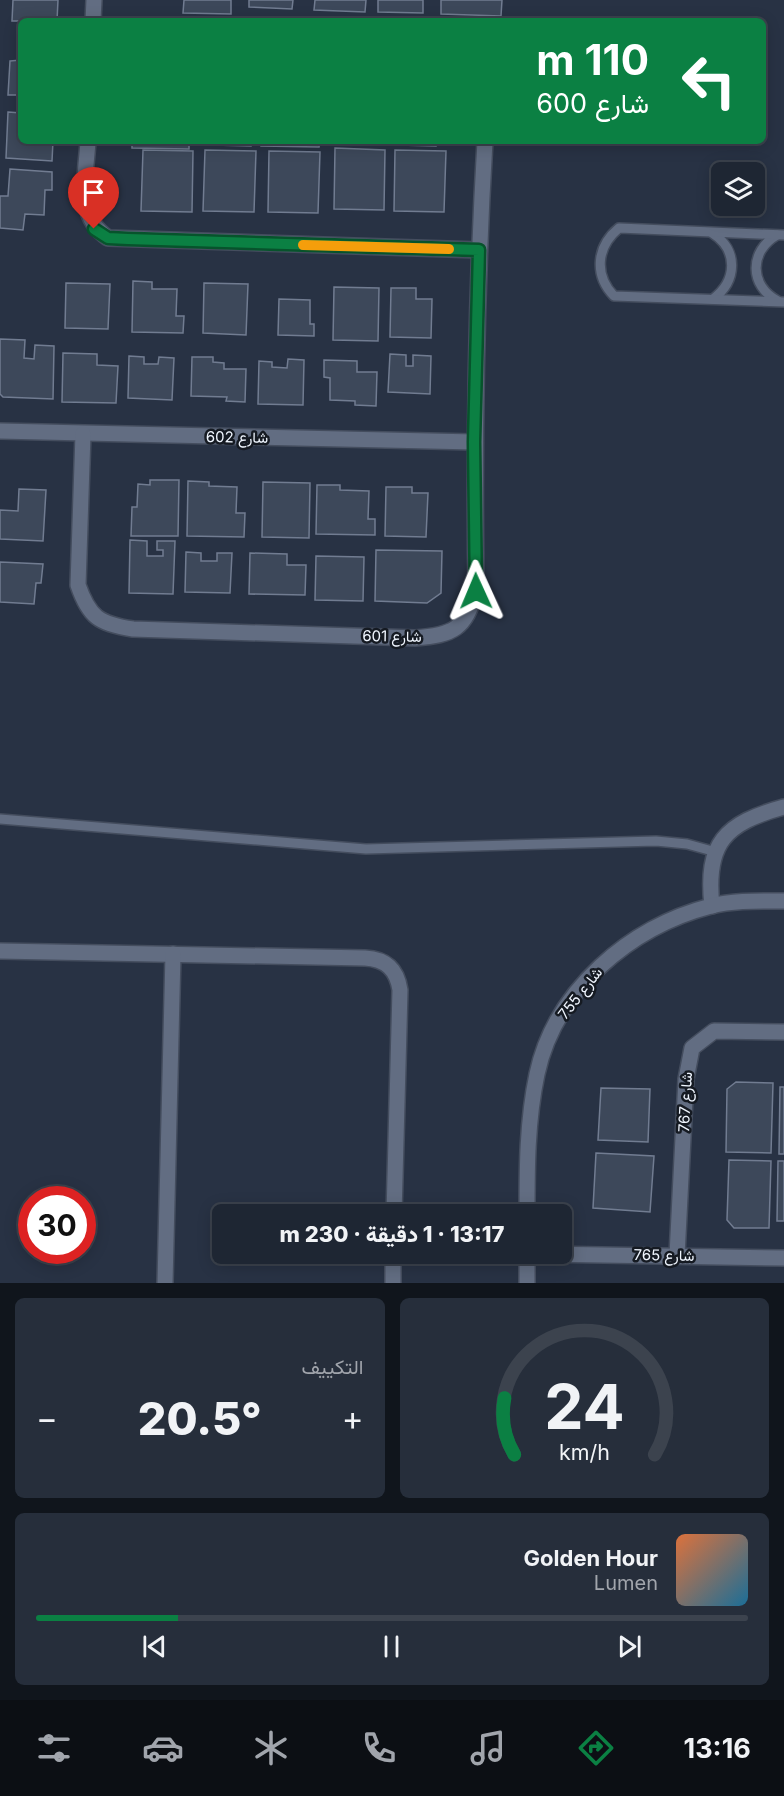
<!DOCTYPE html>
<html lang="ar">
<head>
<meta charset="utf-8">
<style>
	body { margin:0; font-family:Inter,Vazirmatn,sans-serif; background:#262e3b; color:#f1f3f6; direction:rtl; height:100vh; display:flex; flex-direction:column; font-size:22px; white-space:nowrap }
	* { box-sizing:border-box; margin:0 }
	p { font-size:20px; color:#a1a5ac }
	.icon { flex:none; width:33px; height:33px; fill:none; stroke:currentColor; stroke-width:2; stroke-linecap:round; stroke-linejoin:round }
	.map { position:relative; height:1283px; overflow:hidden; direction:ltr }
	.details { display:flex; flex-direction:column; gap:15px; padding:15px; background:#10151c; flex:1 }
	.details>* { flex:none }
	.hud { position:absolute; left:18px; top:18px; width:748px; height:126px; border-radius:9px; box-shadow:0 3px 15px #0003,0 0 0 2px #3c434e; direction:rtl; background:#0b8043; color:#fff; overflow:hidden }
	.controls { position:absolute; left:711px; top:162px; display:grid; gap:12px }
	.controls a { display:grid; place-items:center; width:54px; height:54px; border-radius:9px; background:#1e2633; box-shadow:0 3px 15px #0003,0 0 0 2px #3c434e; font-size:30px }
	.speed { position:absolute; left:18px; top:1186px; display:flex; gap:12px; font-size:30px; font-weight:700; text-align:center }
	.speed>* { display:grid; place-content:center; width:78px; height:78px; border-radius:50%; background:#1e2633; box-shadow:0 3px 15px #0003,0 0 0 2px #3c434e; line-height:1 }
	.speed .limit { border:9px solid #d22; background:#fff; color:#111 }
	.pin { position:absolute; display:grid; place-items:center; width:51px; height:51px; color:#fff; margin:-62px -26px; border-radius:50% 50% 50% 0; rotate:-45deg; box-shadow:0 0 6px #0007 }
	.pin .icon { rotate:45deg }
	.me { position:absolute; width:66px; margin:-33px; rotate:359deg; stroke-linejoin:round; filter:drop-shadow(0 0 4px #0008) }
	.turn { display:flex; align-items:center; gap:21px; height:126px; padding:0 18px; font-size:27px }
	.turn .icon { width:78px; height:78px; stroke-width:2.5 }
	.turn b { display:block; font-size:42px; line-height:51px }
	.big { font-size:45px; font-weight:800; line-height:1.1 }
	.details .widget { flex:1; display:flex; flex-direction:column; justify-content:center; gap:9px; min-width:0; padding:0 21px; border-radius:9px; background:#262e3b }
	.details .dial { align-items:center; gap:0 }
	.dial svg { height:156px; overflow:visible; fill:none; stroke:#3c434e; stroke-width:7; stroke-linecap:round; text-anchor:middle }
	.dial text { fill:#f1f3f6; stroke:none }
	.song { display:flex; align-items:center; gap:18px }
	.cover { width:72px; height:72px; border-radius:9px; background:linear-gradient(135deg,hsl(20 70% 55%),hsl(200 70% 35%)) }
	.played { height:6px; border-radius:3px; background:linear-gradient(90deg,#0b8043 20%,#3c434e 20%) }
	.keys { display:flex; justify-content:space-around; direction:ltr }
	.heat { display:flex; justify-content:space-between; align-items:center; font-size:33px; direction:ltr }
	.details .tiles { flex:1; display:grid; gap:15px; grid-template-columns:1fr 1fr }
	.widget:last-child { grid-column:span 2 }
	.trip { position:absolute; left:212px; top:1204px; width:360px; height:60px; border-radius:9px; background:#1e2633; box-shadow:0 3px 15px #0003,0 0 0 2px #3c434e; font-weight:800; line-height:60px; text-align:center; direction:rtl }
	.tabs { display:flex; height:96px; justify-content:space-around; align-items:center; background:#0c0f14; color:#a1a5ac }
	.tabs .icon { width:42px; height:42px }
	.tabs .active { color:#0b8043 }
	.tabs b { font-size:27px; color:#f1f3f6 }
	.map>svg:first-child { display:block }
</style>
</head>
<body>
<div class="map">
<svg width="784" height="1283" viewBox="0 0 784 1283">
	<rect width="100%" height="100%" fill="#283244"/>
	<g fill="#3d485a" stroke="#717c91" stroke-width="1.5">
		<path d="M13,0H58L57,21H12Z"/>
		<path d="M184,0H231V14L183,13Z"/>
		<path d="M249,0H293L292,9L249,7Z"/>
		<path d="M315,0H366L365,12L314,10Z"/>
		<path d="M378,0H423V13L378,12Z"/>
		<path d="M441,0H502L501,16L441,14Z"/>
		<path d="M700,17L718,21H679L681,20Z"/>
		<path d="M10,61L21,60V95H8Z"/>
		<path d="M8,112L21,113V141H53L52,161L6,158Z"/>
		<path d="M132,141H189V149L132,148Z"/>
		<path d="M214,141H251V146L214,145Z"/>
		<path d="M261,141H320L319,147L261,146Z"/>
		<path d="M335,141H385V145L335,144Z"/>
		<path d="M400,141H436V146L399,145Z"/>
		<path d="M335,148L385,150L384,210L334,209Z"/>
		<path d="M143,150L193,151L192,212L141,211Z"/>
		<path d="M205,150L256,151L254,212L203,211Z"/>
		<path d="M395,150L446,151L444,212L394,211Z"/>
		<path d="M269,151L320,152L318,213L268,212Z"/>
		<path d="M10,169L52,172V190H45L44,215L25,214L23,230L0,228V196H8Z"/>
		<path d="M133,281L152,282V289H177L176,316H184L183,333L132,332Z"/>
		<path d="M66,283L110,284L108,329L65,328Z"/>
		<path d="M204,283L248,284L246,335L203,333Z"/>
		<path d="M334,287L379,288L378,341L333,340Z"/>
		<path d="M391,288H416V299H432L431,338L390,337Z"/>
		<path d="M279,299L310,300V324H314V336L278,335Z"/>
		<path d="M0,339L25,340L24,358L34,359L35,345L54,346L53,399L3,397L0,394Z"/>
		<path d="M63,353L97,354V365L118,366L116,403L62,402Z"/>
		<path d="M390,354L406,355V366H413V355L431,356L430,394L388,392Z"/>
		<path d="M129,356L144,357V364H158L159,357L174,358L172,400L128,398Z"/>
		<path d="M192,357H213V362L224,363V369H246L245,402L226,401L227,397L191,396Z"/>
		<path d="M288,359L304,360L303,405L258,404L259,361L272,362V367L287,368Z"/>
		<path d="M324,360L357,361V372H377L376,406L355,405V401L330,400V378L324,377Z"/>
		<path d="M150,480H179L178,536H131L132,507H137L138,484L150,485Z"/>
		<path d="M188,481L209,482V486L237,487L236,513H245L244,537L187,536Z"/>
		<path d="M263,482L310,483L309,538L262,537Z"/>
		<path d="M317,485H340V490L369,491L368,519H375V535L316,534Z"/>
		<path d="M386,487H412V493H428L426,537L385,536Z"/>
		<path d="M19,489L46,490L43,541L0,539V510L18,511Z"/>
		<path d="M130,540L147,541V556H163V550H157V541H175L173,594L129,593Z"/>
		<path d="M376,550L442,551L441,593L427,603L375,601Z"/>
		<path d="M186,552L201,553V561H217V553H232L230,593L185,592Z"/>
		<path d="M250,553L287,554V565H306L305,595L249,594Z"/>
		<path d="M316,556L364,557L363,601L315,600Z"/>
		<path d="M0,562L43,564L41,583H36L34,604L0,602Z"/>
		<path d="M736,1082L773,1083L771,1153L726,1152L727,1089Z"/>
		<path d="M780,1087H784V1154H779Z"/>
		<path d="M601,1088L650,1089L648,1142L598,1140Z"/>
		<path d="M596,1153L654,1156L650,1212L593,1208Z"/>
		<path d="M729,1160L771,1161L769,1228H734L727,1220Z"/>
		<path d="M778,1161H784V1221H777Z"/>
	</g>
	<g fill="none" stroke-linecap="round" stroke-linejoin="round">
		<g stroke="#444d5e" stroke-width="12">
			<g id="service">
				<path d="M712,233C739,250 737,281 713,299"/>
				<path d="M777,235C749,251 749,286 778,301"/>
				<path d="M784,235L619,228C596,247 594,275 614,296L784,302"/>
				<path d="M0,819L366,849L656,841L687,844L716,852"/>
			</g>
		</g>
		<g stroke="#444d5e" stroke-width="18">
			<g id="minor">
				<path d="M93,21L94,0"/>
				<path d="M88,141C86,176 75,216 108,238L479,250"/>
				<path d="M0,431L474,442"/>
				<path d="M83,434L78,585C89,617 99,624 133,629L415,638C454,635 465,629 476,591C474,441 476,291 485,141"/>
				<path d="M712,906C705,843 725,823 784,807"/>
				<path d="M0,951L365,958C386,959 397,970 400,990L394,1215"/>
				<path d="M527,1215C527,1168 527,1121 537,1074C555,990 630,927 711,906C734,900 760,901 784,901"/>
				<path d="M544,1254L784,1258"/>
				<path d="M677,1255L686,1079L692,1048L714,1031L784,1032"/>
				<path d="M165,1283L173,954"/>
				<path d="M393,1283V1254"/>
				<path d="M527,1283V1254"/>
			</g>
		</g>
		<use href="#service" stroke="#626d82" stroke-width="9"/>
		<use href="#minor" stroke="#626d82" stroke-width="15"/>
	</g>
	<g fill="none" stroke-linecap="round" stroke-linejoin="round">
		<g stroke="#07532c" stroke-width="15">
			<path id="route" d="M94,229L108,238L128,239L479,250L474,442L476,591"/>
		</g>
		<use href="#route" stroke="#0b8043" stroke-width="10"/>
		<path stroke="#f59e0b" stroke-width="10" d="M303,245L449,249"/>
	</g>
	<g text-anchor="middle" dominant-baseline="central" stroke-width="5" stroke-linejoin="round" paint-order="stroke">
		<g font-size="15" fill="#eff5fe" stroke="#151a22">
			<text transform="translate(237 437) rotate(1)">شارع 602</text>
			<text transform="translate(392 636) rotate(1)">شارع 601</text>
			<text transform="translate(580 993) rotate(-52)">شارع 755</text>
			<text transform="translate(685 1102) rotate(-87)">شارع 767</text>
			<text transform="translate(664 1255) rotate(1)">شارع 765</text>
		</g>
	</g>
</svg>
<div class="controls">
<a><svg class="icon" aria-label="layers" viewBox="0 0 24 24"><path d="M12 4l9 5-9 5-9-5zM3 14l9 5 9-5"/></svg></a>
</div>
<div class="speed"><div class="limit">30</div></div>
<div class="pin" style="left:94px;top:229px;background:#d93025"><svg class="icon" aria-label="arrive" viewBox="0 0 24 24"><path d="M6 21V4h12l-3 4 3 4H6"/></svg></div>
<svg class="me" style="left:476px;top:591px" viewBox="-20 -20 40 40"><path d="M0-17L14 15 0 8-14 15z" fill="#0b8043" stroke="#fff" stroke-width="4"/></svg>
<div class="trip">13:17 · 1 دقيقة · 230 m</div>
<div class="hud">
<div class="turn"><svg class="icon" aria-label="left" viewBox="0 0 24 24"><path d="M17 20v-9H6M10 6l-5 5 5 5"/></svg><div><b>110 m</b>شارع 600</div></div>
</div>
</div>
<section class="details">
<div class="tiles">
<div class="widget dial"><svg viewBox="0 0 100 80">
<path d="M14 69A42 42 0 1 1 86 69"/>
<path d="M14 69A42 42 0 0 1 9 40" stroke="#0b8043"/>
<text x="50" y="56" font-size="32" font-weight="700">24</text>
<text x="50" y="72" font-size="11">km/h</text>
</svg></div>
<div class="widget"><p>التكييف</p>
<div class="heat"><a>−</a><b class="big">20.5°</b><a>+</a></div>
</div>
<div class="widget">
<div class="song"><i class="cover"></i><div><b>Golden Hour</b><p>Lumen</p></div></div>
<div class="played"></div>
<div class="keys"><svg class="icon" aria-label="previous" viewBox="0 0 24 24"><path d="M18 5L8 12l10 7zM5 5v14"/></svg><svg class="icon" aria-label="pause" viewBox="0 0 24 24"><path d="M8 5v14M16 5v14"/></svg><svg class="icon" aria-label="next" viewBox="0 0 24 24"><path d="M6 5l10 7-10 7zM19 5v14"/></svg></div>
</div>
</div>
</section>
<nav class="tabs">
<b>13:16</b>
<svg class="icon active" aria-label="directions" viewBox="0 0 24 24"><path d="M12 3l9 9-9 9-9-9zM9 14v-3h6M13 9l2 2-2 2"/></svg>
<svg class="icon" aria-label="music" viewBox="0 0 24 24"><path d="M9 18V5l10-2v13"/><circle cx="6" cy="18" r="3"/><circle cx="16" cy="16" r="3"/></svg>
<svg class="icon" aria-label="phone" viewBox="0 0 24 24"><path d="M5 4h4l2 5-3 2q2 4 5 5l2-3 5 2v4C11 20 4 13 5 4z"/></svg>
<svg class="icon" aria-label="climate" viewBox="0 0 24 24"><path d="M12 3v18M4 7l16 10M4 17L20 7"/></svg>
<svg class="icon" aria-label="car" viewBox="0 0 24 24"><path d="M5 17H2v-5l4-1 3-4h7l3 4 3 1v5h-3M9 17h6M6 11h13"/><circle cx="7" cy="17" r="2"/><circle cx="17" cy="17" r="2"/></svg>
<svg class="icon" aria-label="filters" viewBox="0 0 24 24"><path d="M4 7h16M4 17h16"/><circle cx="9" cy="7" r="2"/><circle cx="15" cy="17" r="2"/></svg>
</nav>
</body>
</html>
